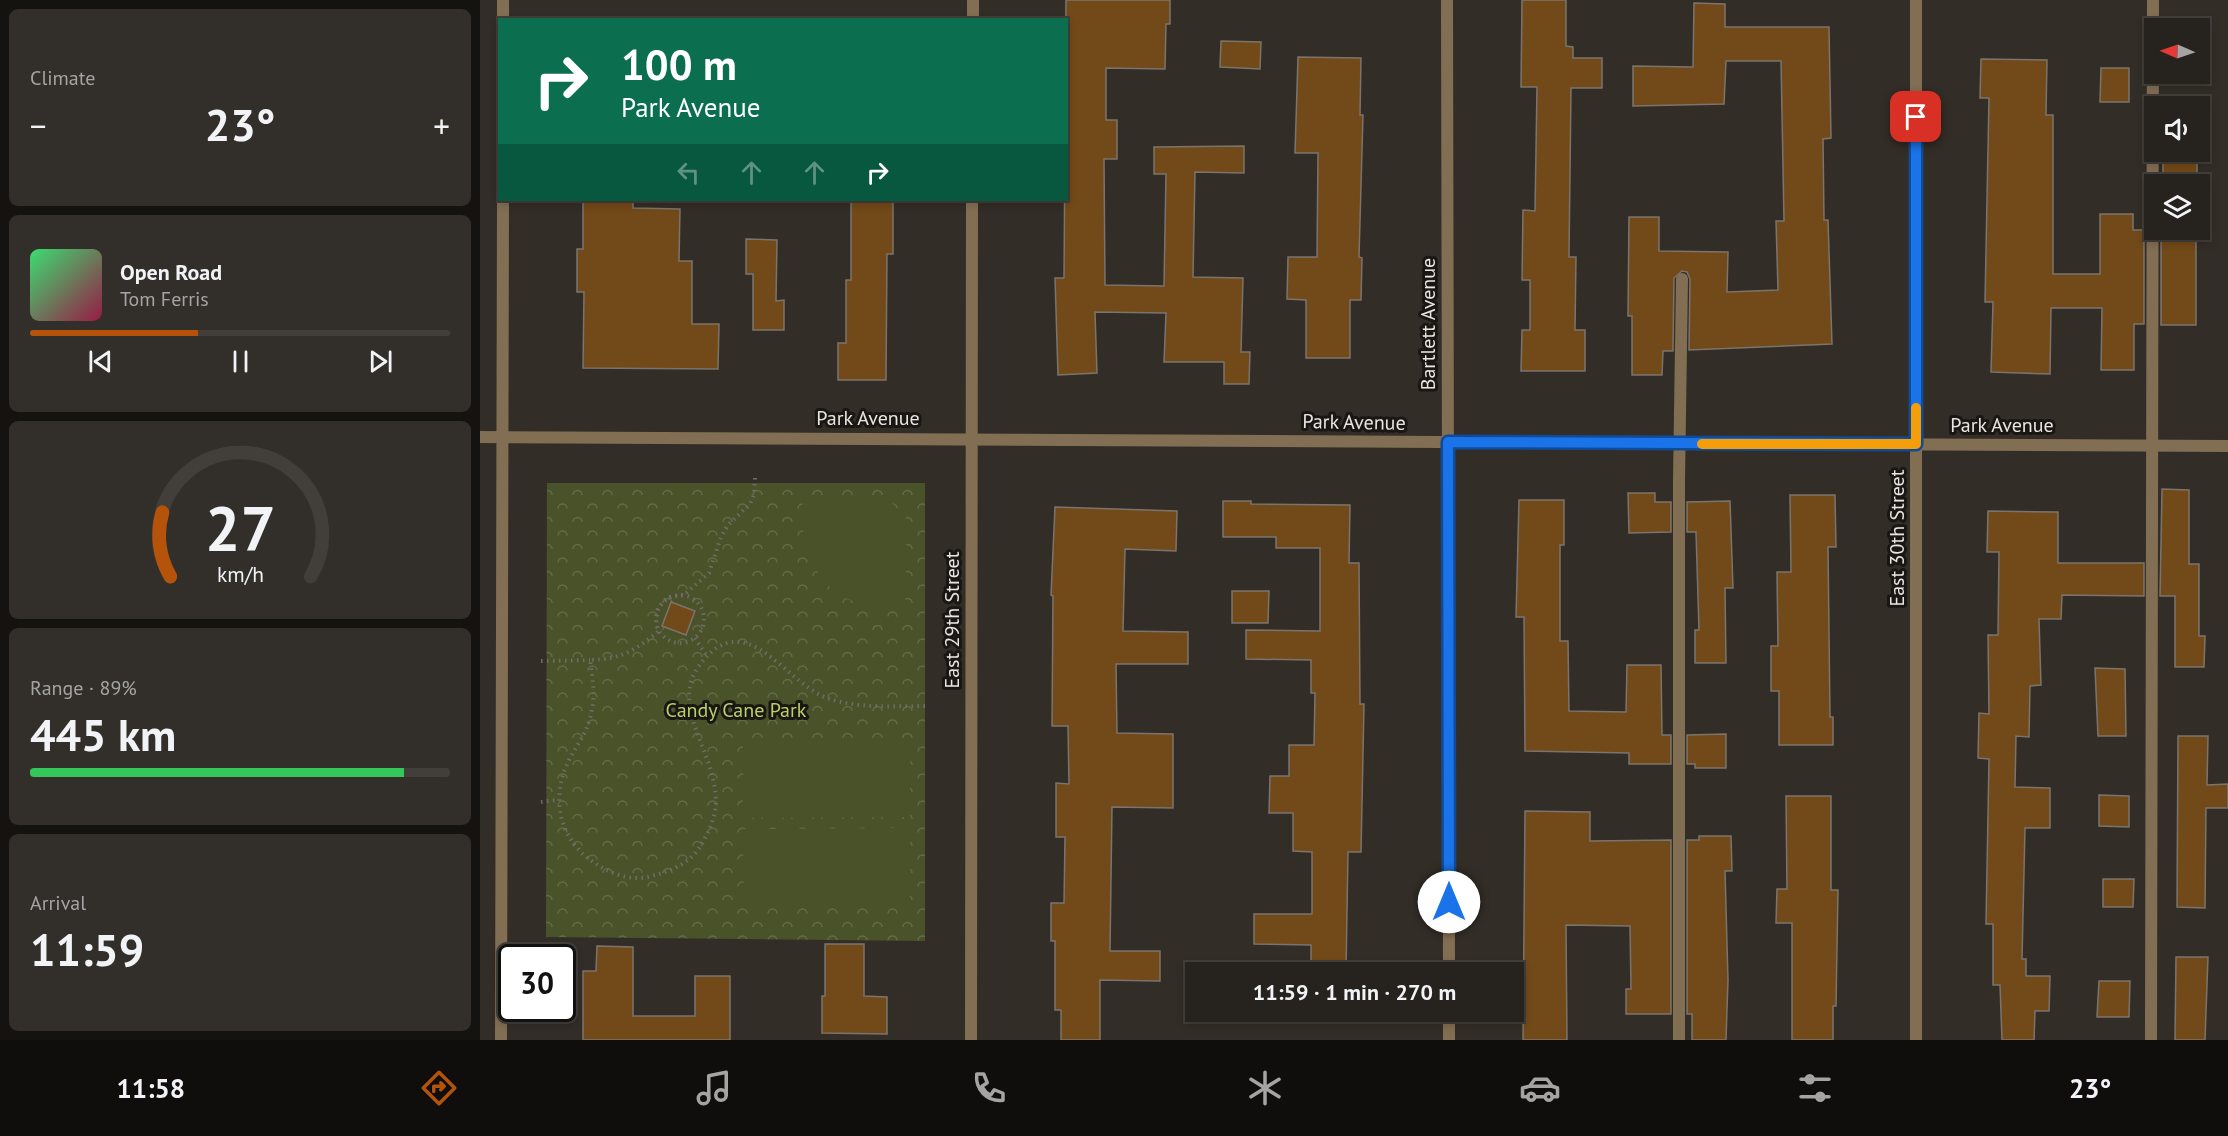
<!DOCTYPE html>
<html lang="en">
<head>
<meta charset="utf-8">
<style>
	body { margin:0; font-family:"PT Sans",sans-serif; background:#322f2a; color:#f1f3f6; height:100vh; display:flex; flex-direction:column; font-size:22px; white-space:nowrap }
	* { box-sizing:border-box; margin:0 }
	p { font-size:20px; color:#a4a4a4 }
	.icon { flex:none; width:33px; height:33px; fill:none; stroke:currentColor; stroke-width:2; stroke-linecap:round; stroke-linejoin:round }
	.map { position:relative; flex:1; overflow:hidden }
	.sheet { display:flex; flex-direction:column; gap:9px; padding:9px; background:#151310; width:480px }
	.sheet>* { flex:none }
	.banner { position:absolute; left:18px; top:18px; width:570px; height:183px; border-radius:0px; box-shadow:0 3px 9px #0003,0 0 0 2px #423f3b; background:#0b6e4f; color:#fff; overflow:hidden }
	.needle { width:39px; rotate:272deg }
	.controls { position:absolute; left:1664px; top:18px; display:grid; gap:12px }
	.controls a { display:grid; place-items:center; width:66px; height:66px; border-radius:0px; background:#26221d; box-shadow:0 3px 9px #0003,0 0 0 2px #423f3b; font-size:30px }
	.speed { position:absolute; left:18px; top:944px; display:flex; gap:12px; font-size:30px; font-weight:700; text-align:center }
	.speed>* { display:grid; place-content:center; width:78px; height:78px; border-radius:50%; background:#26221d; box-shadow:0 3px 9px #0003,0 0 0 2px #423f3b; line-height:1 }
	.speed .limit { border:3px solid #111; border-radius:9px; background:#fff; color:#111 }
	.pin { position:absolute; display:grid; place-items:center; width:51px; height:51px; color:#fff; margin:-26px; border-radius:12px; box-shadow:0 3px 9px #0006 }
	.me { position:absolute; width:66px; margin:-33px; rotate:0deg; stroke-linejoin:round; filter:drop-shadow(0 0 4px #0008) }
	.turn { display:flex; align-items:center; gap:21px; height:126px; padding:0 24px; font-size:27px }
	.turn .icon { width:78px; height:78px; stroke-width:2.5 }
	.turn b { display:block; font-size:42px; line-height:51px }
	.lanes { display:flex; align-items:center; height:57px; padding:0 24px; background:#0003; justify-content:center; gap:30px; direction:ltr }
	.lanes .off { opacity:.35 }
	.big { font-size:45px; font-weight:700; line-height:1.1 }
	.sheet .tile { flex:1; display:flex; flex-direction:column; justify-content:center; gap:9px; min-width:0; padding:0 21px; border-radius:9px; background:#322f2a }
	.sheet .dial { align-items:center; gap:0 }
	.dial svg { height:156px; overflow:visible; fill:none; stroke:#423f3b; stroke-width:7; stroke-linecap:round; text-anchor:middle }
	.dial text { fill:#f1f3f6; stroke:none }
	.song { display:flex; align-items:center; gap:18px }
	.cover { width:72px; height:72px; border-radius:9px; background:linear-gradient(135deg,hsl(140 70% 55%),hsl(340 70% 35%)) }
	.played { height:6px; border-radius:3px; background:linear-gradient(90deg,#b45309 40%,#423f3b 40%) }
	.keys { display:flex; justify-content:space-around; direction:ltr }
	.heat { display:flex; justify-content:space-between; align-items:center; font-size:33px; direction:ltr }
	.charge { height:9px; border-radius:4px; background:linear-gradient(90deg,#34c759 89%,#423f3b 0) }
	.trip { position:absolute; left:705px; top:962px; width:339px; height:60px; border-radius:0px; background:#26221d; box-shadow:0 3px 9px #0003,0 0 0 2px #423f3b; font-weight:700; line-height:60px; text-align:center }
	.tab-bar { display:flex; height:96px; justify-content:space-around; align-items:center; background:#0f0e0c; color:#a4a4a4 }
	.tab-bar .icon { width:42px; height:42px }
	.tab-bar .active { color:#b45309 }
	.tab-bar b { font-size:27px; color:#f1f3f6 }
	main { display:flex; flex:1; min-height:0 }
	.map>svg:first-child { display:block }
</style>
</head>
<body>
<main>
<section class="sheet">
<div class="tile"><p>Climate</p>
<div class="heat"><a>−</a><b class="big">23°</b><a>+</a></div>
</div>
<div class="tile">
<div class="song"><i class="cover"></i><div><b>Open Road</b><p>Tom Ferris</p></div></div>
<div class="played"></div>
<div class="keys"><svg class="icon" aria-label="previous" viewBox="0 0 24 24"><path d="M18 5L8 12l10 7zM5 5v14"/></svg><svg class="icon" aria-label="pause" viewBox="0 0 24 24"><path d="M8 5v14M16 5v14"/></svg><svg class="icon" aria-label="next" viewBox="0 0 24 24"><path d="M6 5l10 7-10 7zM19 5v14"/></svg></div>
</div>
<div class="tile dial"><svg viewBox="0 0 100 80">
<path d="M14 69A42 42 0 1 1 86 69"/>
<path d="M14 69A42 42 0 0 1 10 36" stroke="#b45309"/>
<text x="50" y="56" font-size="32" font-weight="700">27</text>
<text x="50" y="72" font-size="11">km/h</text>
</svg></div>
<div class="tile"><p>Range · 89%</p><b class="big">445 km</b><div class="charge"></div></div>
<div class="tile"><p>Arrival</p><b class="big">11:59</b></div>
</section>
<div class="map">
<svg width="1748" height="1040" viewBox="0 0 1748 1040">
	<defs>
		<pattern id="park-crowns" width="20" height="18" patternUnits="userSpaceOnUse" patternTransform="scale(1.5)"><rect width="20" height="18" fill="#495229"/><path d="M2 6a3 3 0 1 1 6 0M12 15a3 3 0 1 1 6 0" fill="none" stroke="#636b48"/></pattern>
	</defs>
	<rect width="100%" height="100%" fill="#332d27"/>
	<path fill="url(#park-crowns)" d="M67,483H445V941L66,937Z"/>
	<g fill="#495229">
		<path d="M407,498L427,519L425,607C406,606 384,606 366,598C330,580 318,535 323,499Z"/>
		<path d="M263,742H430V817L263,818Z"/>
		<path d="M430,828V903L264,904L263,829Z"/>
	</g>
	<g fill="#724918" stroke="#7b746d" stroke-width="1.5">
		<path d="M586,0H690V24H686L685,69L626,68V120H637V159H624L625,285L684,286L686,174H674V147L764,146V173L715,172L713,277L763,278L761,352H770L769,384H744V362H684L686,313L615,312L617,373L578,375L575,278H584Z"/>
		<path d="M1042,0H1086V46L1093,47V58H1122V88H1091L1089,257H1096L1095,330H1105V371H1041L1042,330H1050V280H1042L1043,210L1055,211L1057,87H1041Z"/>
		<path d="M1214,3L1245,4V27H1349L1351,138L1343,139L1344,220H1348L1352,344L1209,350L1210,279L1207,272L1202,271L1194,278L1193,351H1183L1182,375H1152V316H1148L1149,217H1179V251L1248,252L1247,292L1298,290L1296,221H1304L1301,61H1246L1244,104L1153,106V66L1213,67Z"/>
		<path d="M741,41L781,42L780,69L740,67Z"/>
		<path d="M818,57L881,58L880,115H883L879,257L882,258L881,300H870V358H826V300L807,299L808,257H837L838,153H815Z"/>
		<path d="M1501,59L1567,60L1566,115H1573V274H1620V214H1653V230H1664V324H1654V370H1621L1622,308H1571L1570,374L1511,372L1513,302H1505L1509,98H1500Z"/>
		<path d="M1621,68H1649V102H1620Z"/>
		<rect x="1683" y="155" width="34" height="24"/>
		<path d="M103,200H153V208L200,209L199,261H212V324H239L238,369L103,368L104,292H97V249H103Z"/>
		<path d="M371,200H413V254H407L406,380H358V343H366V280H371Z"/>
		<rect x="1681" y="230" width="35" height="95"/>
		<path d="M266,239L297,240L296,301L304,300V330H273V274H266Z"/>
		<path d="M1682,489L1709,490V564H1719V636H1725L1724,667H1695V596H1680Z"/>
		<path d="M1148,493H1175V502H1191V532L1149,533Z"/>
		<path d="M1310,495H1355L1356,547H1348L1350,717H1353V745H1299V691H1291V646H1298L1297,572H1311Z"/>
		<path d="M1039,500H1084V545H1080V641H1088L1089,711L1146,712L1147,665H1181L1182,735H1191V764H1149V753L1045,751L1044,617H1036Z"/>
		<path d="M743,501H771V504L870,505L869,563H879L880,704H884L881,852H868L866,972H831V945L774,944V914H832V852L813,851V813H789L790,776H809V745H834L835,693H831V660L766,659V630L840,631V548H796V537H743Z"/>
		<path d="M1250,501L1253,588H1245L1246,663H1215V630H1219L1216,532H1207V502Z"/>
		<path d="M575,507L697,511L696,551L645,549L643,631L708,632V664H636L637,733L693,734V808L632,807L630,951H680V981L620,980V1040H581V1010H575V941H571V903H584L585,837H576V783L589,784L588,726H572L573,596L571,595Z"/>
		<path d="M1508,511L1578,512V563H1664V596L1582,595L1581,619H1559L1561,685L1550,686L1549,737L1536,736L1535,787L1570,788V828H1545L1542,959H1546V976H1570L1569,1011H1555L1554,1040H1522L1520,985H1513V924H1506L1509,759L1498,758L1499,713L1509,714L1508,635H1518L1519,552H1507Z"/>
		<path d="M752,591H789L788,623H752Z"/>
		<path d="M191,602L215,611L206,635L182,626Z"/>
		<path d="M1615,668L1645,669L1646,736H1618Z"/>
		<path d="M1246,734V768H1215V764H1207V735Z"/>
		<path d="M1698,736H1728L1727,785L1748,784V808H1726L1725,908L1697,907Z"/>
		<path d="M1619,795L1649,796V827L1619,826Z"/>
		<path d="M1306,796H1351V890H1358L1356,1006H1353V1040H1312V923H1296L1297,889H1307Z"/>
		<path d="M1045,811L1110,812V841L1191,840V1014H1146V989H1151L1150,926L1086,925L1087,1040H1043Z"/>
		<path d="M1219,836H1251L1252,871H1245L1248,980L1246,1040H1212V1014H1207V840H1219Z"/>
		<path d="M1623,879H1654L1653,907H1623Z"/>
		<path d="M345,944H384V996L407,997V1034L342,1033V996H345Z"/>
		<path d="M117,946L153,947V1016H215V976H250V1040H103V971H116Z"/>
		<path d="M1696,957H1728L1725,1040H1695Z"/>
		<path d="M1619,981H1650L1649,1017H1617Z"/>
	</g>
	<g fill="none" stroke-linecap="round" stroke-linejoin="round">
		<g stroke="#716c67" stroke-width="4" stroke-dasharray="1.5 4.5" stroke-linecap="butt">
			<path d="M275,478L274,495L270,504L248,525L241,537L229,573L204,595L189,597L178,608L176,624L179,631C154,651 142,659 110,660C113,681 116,698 110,718C106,734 97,745 90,758C70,796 78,838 113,862C129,873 149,881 168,877C193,871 214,862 225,838C233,823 238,807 235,790C231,749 191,704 219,666C266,601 306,686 350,699C382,709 416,706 449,706"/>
			<circle cx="200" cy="619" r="24"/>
			<path d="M215,638L226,655"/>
			<path d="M61,661L110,660"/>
			<path d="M61,802L77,800"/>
		</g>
		<g stroke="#826e53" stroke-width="12">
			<path d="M1199,1040V480L1202,279"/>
			<path d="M1671,1040L1673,0"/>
		</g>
		<g stroke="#826e53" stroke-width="12">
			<path d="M967,0L969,972"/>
			<path d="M23,20V0"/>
			<path d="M493,20V0"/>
			<path d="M0,437L1748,446"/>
			<path d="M969,1011V1040"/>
			<path d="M21,1040L23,200"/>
			<path d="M491,1040L492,200"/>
			<path d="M1436,1040V0"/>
		</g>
	</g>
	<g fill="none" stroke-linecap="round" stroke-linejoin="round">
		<g stroke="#114b97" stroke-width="15">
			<path id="route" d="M969,902L968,442L1436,444V117"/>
		</g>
		<use href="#route" stroke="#1a73e8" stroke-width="10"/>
		<path stroke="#f59e0b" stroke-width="10" d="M1222,444H1436V408"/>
	</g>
	<g text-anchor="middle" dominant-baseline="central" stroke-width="6" stroke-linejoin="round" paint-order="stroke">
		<g font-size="20" fill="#e9e5e1" stroke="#191613">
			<text transform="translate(948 324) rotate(-90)">Bartlett Avenue</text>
			<text x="388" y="418">Park Avenue</text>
			<text transform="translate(874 422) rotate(1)">Park Avenue</text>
			<text x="1522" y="425">Park Avenue</text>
			<text transform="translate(1417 538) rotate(-90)">East 30th Street</text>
			<text transform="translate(472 620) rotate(-90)">East 29th Street</text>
		</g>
		<g font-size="20" fill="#b9d166" stroke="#191613">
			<text x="256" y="710">Candy Cane Park</text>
		</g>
	</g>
</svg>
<div class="controls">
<a><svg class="needle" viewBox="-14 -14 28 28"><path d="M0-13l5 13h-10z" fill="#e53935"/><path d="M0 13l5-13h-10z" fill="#a4a4a4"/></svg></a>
<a><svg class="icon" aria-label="sound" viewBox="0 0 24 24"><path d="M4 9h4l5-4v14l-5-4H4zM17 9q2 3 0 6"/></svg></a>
<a><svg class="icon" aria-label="layers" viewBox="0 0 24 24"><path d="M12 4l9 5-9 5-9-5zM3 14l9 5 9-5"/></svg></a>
</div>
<div class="speed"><div class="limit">30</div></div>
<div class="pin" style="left:1436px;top:117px;background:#d93025"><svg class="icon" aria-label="arrive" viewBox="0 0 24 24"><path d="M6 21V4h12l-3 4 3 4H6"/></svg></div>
<svg class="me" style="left:969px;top:902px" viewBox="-20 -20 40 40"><circle r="19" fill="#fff"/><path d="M0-13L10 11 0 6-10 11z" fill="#1a73e8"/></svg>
<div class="trip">11:59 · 1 min · 270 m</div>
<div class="banner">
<div class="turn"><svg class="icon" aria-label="right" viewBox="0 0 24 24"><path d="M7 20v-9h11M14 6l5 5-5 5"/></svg><div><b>100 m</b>Park Avenue</div></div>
<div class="lanes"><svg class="icon off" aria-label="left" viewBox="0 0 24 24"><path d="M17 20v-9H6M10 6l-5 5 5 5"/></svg><svg class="icon off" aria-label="ahead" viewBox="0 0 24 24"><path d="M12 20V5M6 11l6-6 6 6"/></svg><svg class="icon off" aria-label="ahead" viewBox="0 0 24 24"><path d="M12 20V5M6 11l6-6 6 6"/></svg><svg class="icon" aria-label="right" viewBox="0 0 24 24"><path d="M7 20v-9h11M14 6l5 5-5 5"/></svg></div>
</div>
</div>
</main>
<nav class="tab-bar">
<b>11:58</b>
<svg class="icon active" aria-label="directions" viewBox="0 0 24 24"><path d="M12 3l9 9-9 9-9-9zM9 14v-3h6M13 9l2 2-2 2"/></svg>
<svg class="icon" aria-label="music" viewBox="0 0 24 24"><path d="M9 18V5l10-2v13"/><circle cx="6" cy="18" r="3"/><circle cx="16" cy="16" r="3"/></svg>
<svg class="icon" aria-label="phone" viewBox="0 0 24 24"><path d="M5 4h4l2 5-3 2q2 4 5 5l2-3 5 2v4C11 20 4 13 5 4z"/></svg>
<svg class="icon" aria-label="climate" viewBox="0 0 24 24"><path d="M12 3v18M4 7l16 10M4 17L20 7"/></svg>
<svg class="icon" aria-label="car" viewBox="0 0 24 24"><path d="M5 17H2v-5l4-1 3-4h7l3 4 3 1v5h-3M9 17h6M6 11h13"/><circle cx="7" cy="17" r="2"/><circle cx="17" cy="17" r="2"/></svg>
<svg class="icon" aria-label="filters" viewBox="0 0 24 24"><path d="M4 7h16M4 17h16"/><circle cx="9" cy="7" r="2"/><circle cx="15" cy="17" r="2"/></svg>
<b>23°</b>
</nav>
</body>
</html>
